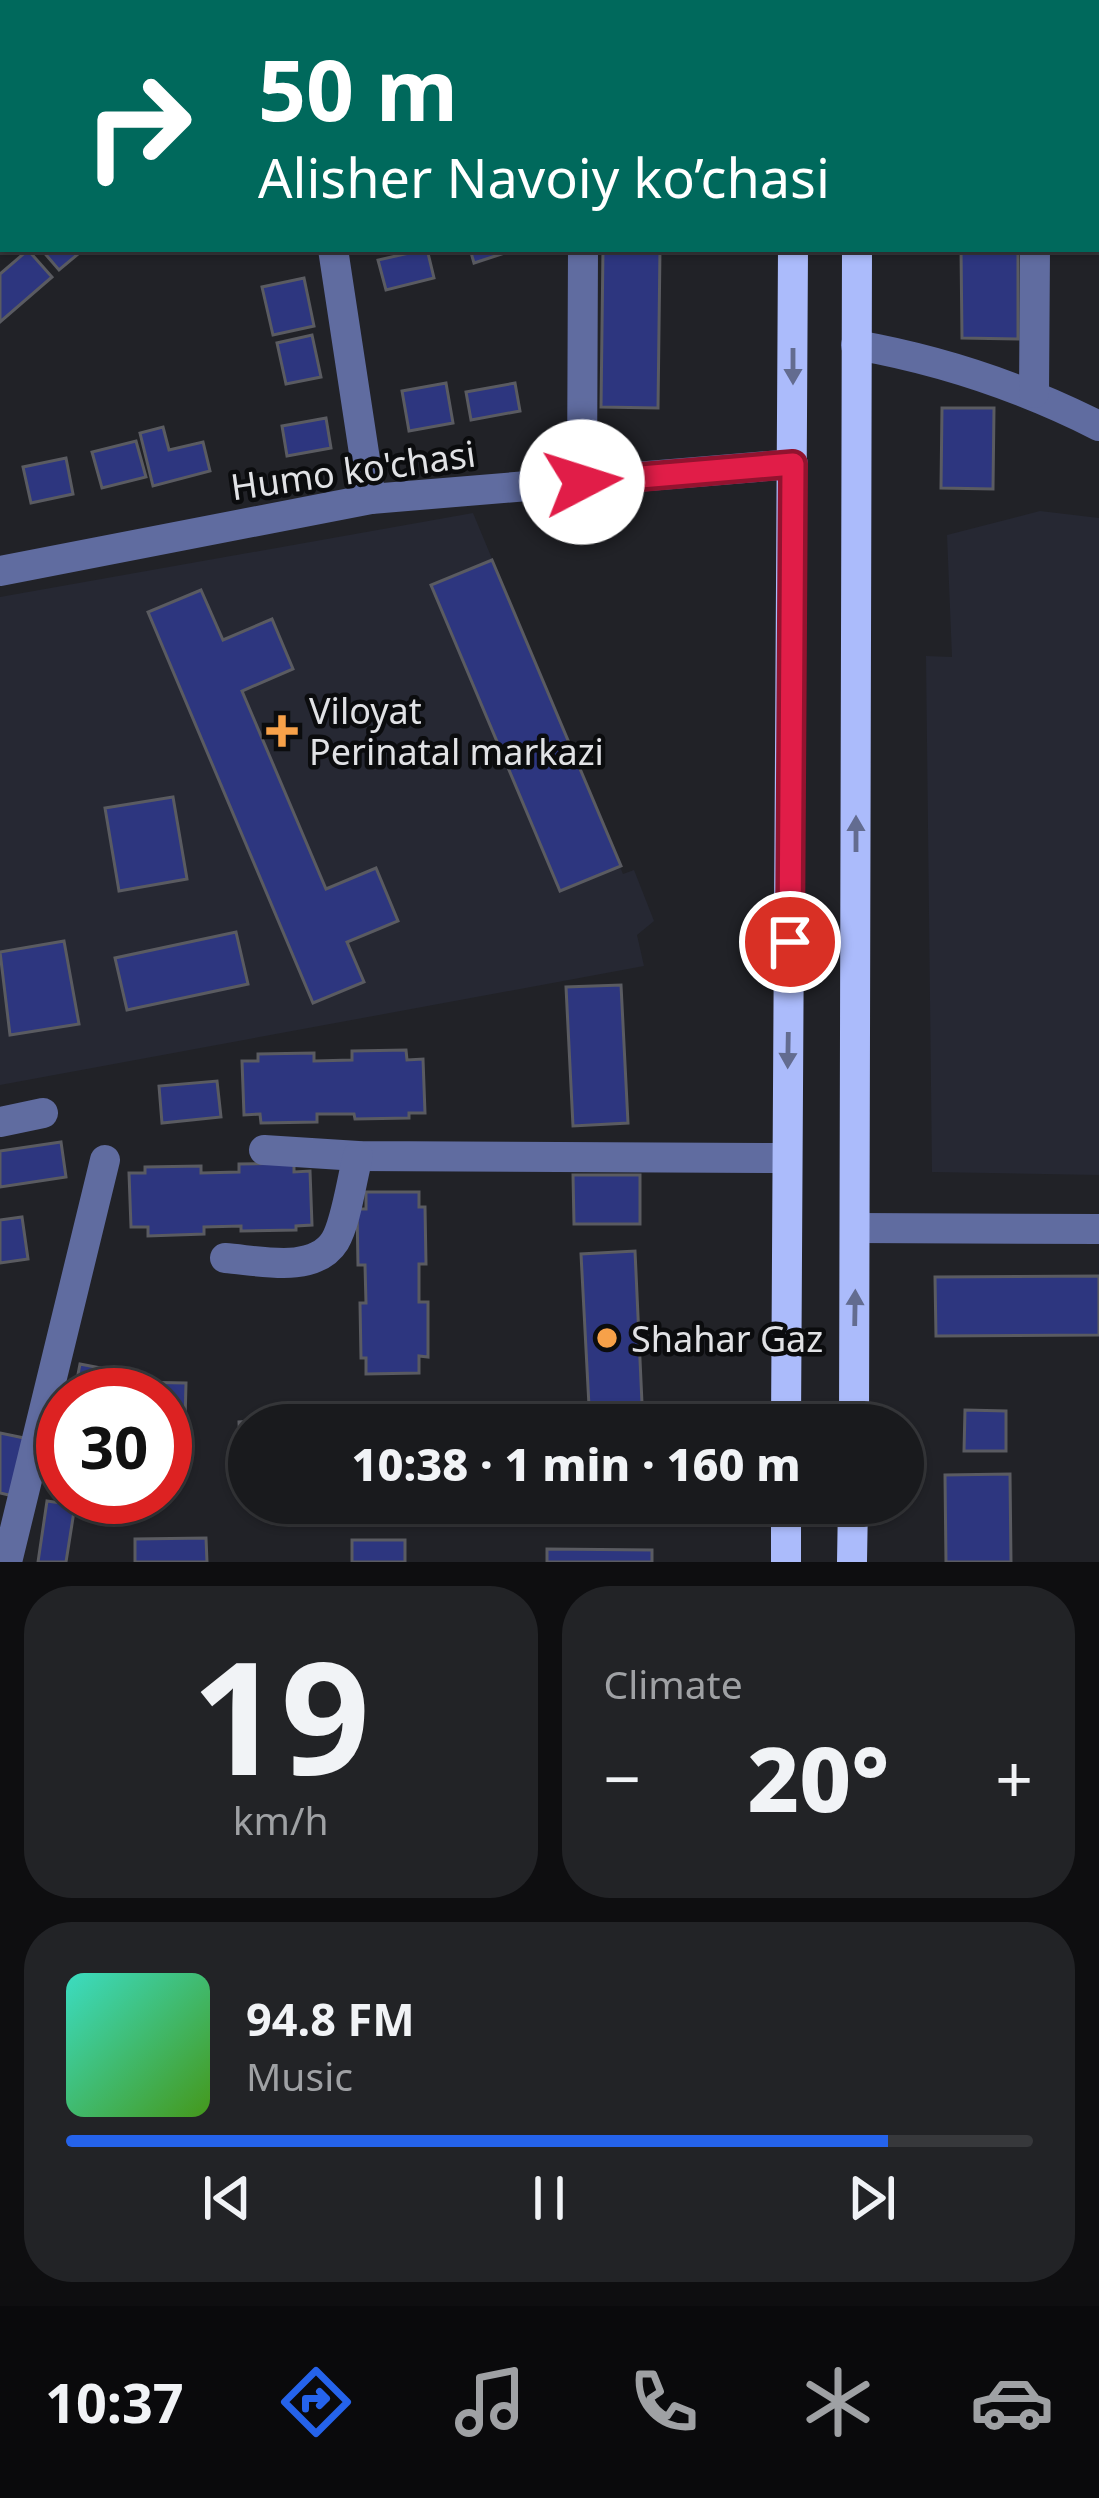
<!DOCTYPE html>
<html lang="en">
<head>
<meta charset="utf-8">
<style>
	body { margin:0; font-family:"Noto Sans",sans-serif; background:#222326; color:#f1f3f6; height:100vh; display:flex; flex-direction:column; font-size:45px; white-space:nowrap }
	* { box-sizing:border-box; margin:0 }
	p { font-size:39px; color:#9fa1a4 }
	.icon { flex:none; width:66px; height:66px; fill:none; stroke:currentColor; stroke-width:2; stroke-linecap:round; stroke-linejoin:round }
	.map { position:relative; height:1562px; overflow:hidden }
	.details { display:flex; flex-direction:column; gap:24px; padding:24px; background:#0e0e10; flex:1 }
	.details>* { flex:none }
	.guide { position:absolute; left:0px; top:0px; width:1101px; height:252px; box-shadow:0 3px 9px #0004,0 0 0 3px #37383b; background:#00695c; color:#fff; overflow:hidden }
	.speed { position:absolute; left:36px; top:1368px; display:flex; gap:24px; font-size:60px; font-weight:700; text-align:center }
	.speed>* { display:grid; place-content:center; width:156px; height:156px; border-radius:50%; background:#191a1d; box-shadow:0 3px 9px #0004,0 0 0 3px #37383b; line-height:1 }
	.speed .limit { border:18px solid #d22; background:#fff; color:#111 }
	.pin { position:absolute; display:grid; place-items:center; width:102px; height:102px; color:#fff; margin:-51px; border:6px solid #fff; border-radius:50%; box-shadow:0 3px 12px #0007 }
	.me { position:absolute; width:132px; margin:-66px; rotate:85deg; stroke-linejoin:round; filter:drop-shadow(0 0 9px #0008) }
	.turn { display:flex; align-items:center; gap:42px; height:252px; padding:0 60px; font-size:54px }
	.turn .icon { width:156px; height:156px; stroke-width:2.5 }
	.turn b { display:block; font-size:84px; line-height:102px }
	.big { font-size:90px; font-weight:800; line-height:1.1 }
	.details .card { flex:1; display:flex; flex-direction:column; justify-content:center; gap:18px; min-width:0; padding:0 42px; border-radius:48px; background:#222326 }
	.details .dial { align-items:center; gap:0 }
	.dial b { font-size:156px; line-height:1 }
	.song { display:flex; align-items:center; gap:36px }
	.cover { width:144px; height:144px; border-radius:18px; background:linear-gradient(135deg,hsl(170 70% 55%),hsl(100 70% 35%)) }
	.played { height:12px; border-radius:6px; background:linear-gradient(90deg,#2563eb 85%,#37383b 85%) }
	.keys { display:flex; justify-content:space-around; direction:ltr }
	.heat { display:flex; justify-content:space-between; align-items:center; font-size:66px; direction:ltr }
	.details .tiles { flex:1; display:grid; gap:24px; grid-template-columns:1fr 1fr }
	.card:last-child { grid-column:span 2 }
	.trip { position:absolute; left:228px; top:1404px; width:696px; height:120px; border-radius:60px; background:#191a1d; box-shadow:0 3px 9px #0004,0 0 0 3px #37383b; font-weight:800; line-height:120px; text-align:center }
	.tab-bar { display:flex; height:192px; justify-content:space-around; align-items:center; background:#0a0a0c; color:#9fa1a4 }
	.tab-bar .icon { width:84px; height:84px }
	.tab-bar .selected { color:#2563eb }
	.tab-bar b { font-size:54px; color:#f1f3f6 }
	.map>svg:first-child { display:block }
</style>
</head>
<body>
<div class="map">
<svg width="1099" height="1562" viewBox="0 0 1099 1562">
	<rect width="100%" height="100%" fill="#212227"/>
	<g fill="#262833">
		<path d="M1040,511L1099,518V1175L932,1172L926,656L952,657L947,535Z"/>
		<path d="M473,513L623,874L634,870L654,921L637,935L644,966L0,1085V597Z"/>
	</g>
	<g fill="#2d367f" stroke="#5a5b61" stroke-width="3">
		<path d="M41,249H84L59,270Z"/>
		<path d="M427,249L434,278L386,290L378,260Z"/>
		<path d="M470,249H517L474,263Z"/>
		<path d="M603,249H660L658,408L601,407Z"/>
		<path d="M961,249H1018V339L962,338Z"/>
		<path d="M28,250L52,277L0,322V274Z"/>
		<path d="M304,278L314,326L273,335L262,287Z"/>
		<path d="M312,335L321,377L286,384L277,343Z"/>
		<path d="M446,383L453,423L409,431L402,391Z"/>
		<path d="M515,383L520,411L471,420L466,392Z"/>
		<path d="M942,408H994L993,489L941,488Z"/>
		<path d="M326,418L331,448L287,456L282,426Z"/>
		<path d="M163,427L169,450L203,442L210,471L153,486L140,433Z"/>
		<path d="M136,441L146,477L102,488L92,452Z"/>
		<path d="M66,458L73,494L31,503L23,467Z"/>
		<path d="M492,560L621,866L560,891L431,585Z"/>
		<path d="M201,590L223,640L272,619L293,669L242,691L326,889L376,868L398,921L347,942L364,982L313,1003L148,612Z"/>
		<path d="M173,797L187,879L119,891L105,808Z"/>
		<path d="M236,932L248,984L127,1010L115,958Z"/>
		<path d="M64,941L79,1024L10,1035L0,952Z"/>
		<path d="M621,985L628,1123L573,1126L566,987Z"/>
		<path d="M406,1050L407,1060L423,1059L425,1113H409V1118L355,1119L354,1114H317V1122L261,1123L260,1114L244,1115L242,1061H258V1054L314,1053V1061L352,1060V1051Z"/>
		<path d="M217,1081L221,1117L162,1123L159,1086Z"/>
		<path d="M61,1142L66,1177L0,1187V1151Z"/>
		<path d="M294,1163V1172L310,1171L312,1225L296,1226V1230L241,1231V1226L204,1227V1234L148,1236V1227H131L129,1173H145V1167L201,1166V1173L239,1172V1164Z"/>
		<path d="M573,1175H640V1224H574Z"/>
		<path d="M366,1192H419V1207H425L426,1264H419V1302H428V1357L419,1356V1373L366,1374V1358H361L360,1303H366L365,1265H358L357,1209H366Z"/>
		<path d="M22,1217L28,1259L0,1263V1220Z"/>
		<path d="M635,1251L643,1425H590L581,1254Z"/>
		<path d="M1099,1276V1335L936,1336L935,1277Z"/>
		<path d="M80,1364L121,1372L116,1395H74Z"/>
		<path d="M131,1382L186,1383L185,1422L165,1421V1395H131Z"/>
		<path d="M965,1410L1006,1411V1451H964Z"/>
		<path d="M403,1411V1420H420V1425H249V1475H241L239,1422L255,1421L254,1415L311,1414V1421L349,1420V1412Z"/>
		<path d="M465,1419L543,1423L542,1425H465Z"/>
		<path d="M0,1433L24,1438L13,1496L0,1493Z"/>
		<path d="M1010,1474L1011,1562H946L945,1475Z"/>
		<path d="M47,1501L75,1505L66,1562H38Z"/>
		<path d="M206,1538L207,1562H135V1539Z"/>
		<rect x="352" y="1540" width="53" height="22"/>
		<path d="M547,1549L652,1550V1562H547Z"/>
	</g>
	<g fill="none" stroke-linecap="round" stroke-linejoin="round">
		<g stroke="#606ca0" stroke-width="30">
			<path d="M1037,3V0"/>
			<path d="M0,222L3,219"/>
			<path d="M333,249L371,499"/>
			<path d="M856,345C941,360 1022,387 1099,426"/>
			<path d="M1034,393L1035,249"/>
			<path d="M582,482L583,249"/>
			<path d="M0,571L371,499L793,464"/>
			<path d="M0,1122L43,1113"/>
			<path d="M264,1150L358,1156L785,1158"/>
			<path d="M856,1228L1099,1229"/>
			<path d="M225,1258C257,1260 314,1275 335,1241C346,1223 352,1178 358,1156"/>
			<path d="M7,1562L105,1160"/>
		</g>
		<g stroke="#abbbfb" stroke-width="30">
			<path d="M794,3V0"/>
			<path d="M859,3V0"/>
			<path d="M786,1425L793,249"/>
			<path d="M854,1425L857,249"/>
			<path d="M786,1503V1562"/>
			<path d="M852,1562L853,1503"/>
		</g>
	</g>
	<defs><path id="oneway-solid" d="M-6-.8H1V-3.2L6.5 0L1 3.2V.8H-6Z" transform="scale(3)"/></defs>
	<g fill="#636c90">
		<use href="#oneway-solid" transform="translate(793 366) rotate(90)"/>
		<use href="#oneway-solid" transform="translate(856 834) rotate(-90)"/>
		<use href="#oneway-solid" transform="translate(788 1050) rotate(91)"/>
		<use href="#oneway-solid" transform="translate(855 1308) rotate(-89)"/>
	</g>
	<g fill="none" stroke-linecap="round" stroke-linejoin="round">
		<g stroke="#92132f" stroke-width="30">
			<path id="route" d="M582,482L793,464L790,942"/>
		</g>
		<use href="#route" stroke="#e11d48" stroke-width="21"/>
	</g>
	<g fill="#f7a149" stroke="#0b0c0e" stroke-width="4.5">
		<path d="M276 713h12v12h12v12h-12v12h-12v-12h-12v-12h12z"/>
		<circle cx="607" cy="1338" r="12"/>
	</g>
	<g text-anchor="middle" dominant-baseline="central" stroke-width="9" stroke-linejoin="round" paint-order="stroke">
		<g font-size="36" fill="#e1e2e5" stroke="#0b0c0e">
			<text transform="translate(353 470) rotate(-8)">Humo ko'chasi</text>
		</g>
		<g font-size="36" fill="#e1e2e5" stroke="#0b0c0e" text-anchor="start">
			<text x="309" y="710">Viloyat<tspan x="309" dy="41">Perinatal markazi</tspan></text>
			<text x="631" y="1338">Shahar Gaz</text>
		</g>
	</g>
</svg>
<div class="speed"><div class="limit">30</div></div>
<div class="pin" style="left:790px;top:942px;background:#d93025"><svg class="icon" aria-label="arrive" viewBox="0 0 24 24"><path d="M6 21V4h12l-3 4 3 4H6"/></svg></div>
<svg class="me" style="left:582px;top:482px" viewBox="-20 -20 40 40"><circle r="19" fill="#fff"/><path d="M0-13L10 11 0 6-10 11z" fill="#e11d48"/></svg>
<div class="trip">10:38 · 1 min · 160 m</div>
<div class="guide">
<div class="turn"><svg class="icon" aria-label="right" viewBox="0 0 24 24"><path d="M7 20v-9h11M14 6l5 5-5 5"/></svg><div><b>50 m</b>Alisher Navoiy ko’chasi</div></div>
</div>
</div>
<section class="details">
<div class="tiles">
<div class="card dial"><b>19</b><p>km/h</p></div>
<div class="card"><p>Climate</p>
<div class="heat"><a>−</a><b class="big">20°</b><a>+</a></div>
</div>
<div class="card">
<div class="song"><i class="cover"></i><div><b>94.8 FM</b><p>Music</p></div></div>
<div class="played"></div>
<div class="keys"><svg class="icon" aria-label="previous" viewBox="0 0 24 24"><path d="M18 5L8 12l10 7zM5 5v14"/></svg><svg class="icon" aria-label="pause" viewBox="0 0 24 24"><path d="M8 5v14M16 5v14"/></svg><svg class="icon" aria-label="next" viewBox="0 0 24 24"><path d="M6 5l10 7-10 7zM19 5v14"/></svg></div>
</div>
</div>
</section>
<nav class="tab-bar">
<b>10:37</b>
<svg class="icon selected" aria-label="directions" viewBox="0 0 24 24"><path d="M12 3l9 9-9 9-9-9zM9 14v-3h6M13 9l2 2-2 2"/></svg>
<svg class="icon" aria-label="music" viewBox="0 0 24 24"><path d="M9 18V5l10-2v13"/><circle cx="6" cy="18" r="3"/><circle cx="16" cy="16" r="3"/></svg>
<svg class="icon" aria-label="phone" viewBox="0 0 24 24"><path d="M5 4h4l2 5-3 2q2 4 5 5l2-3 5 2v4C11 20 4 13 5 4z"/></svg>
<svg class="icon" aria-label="climate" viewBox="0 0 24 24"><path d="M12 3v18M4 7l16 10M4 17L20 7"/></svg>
<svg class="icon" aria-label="car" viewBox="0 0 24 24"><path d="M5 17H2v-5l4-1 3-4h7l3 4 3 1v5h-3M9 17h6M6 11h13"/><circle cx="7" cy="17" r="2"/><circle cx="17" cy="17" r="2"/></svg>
</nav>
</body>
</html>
